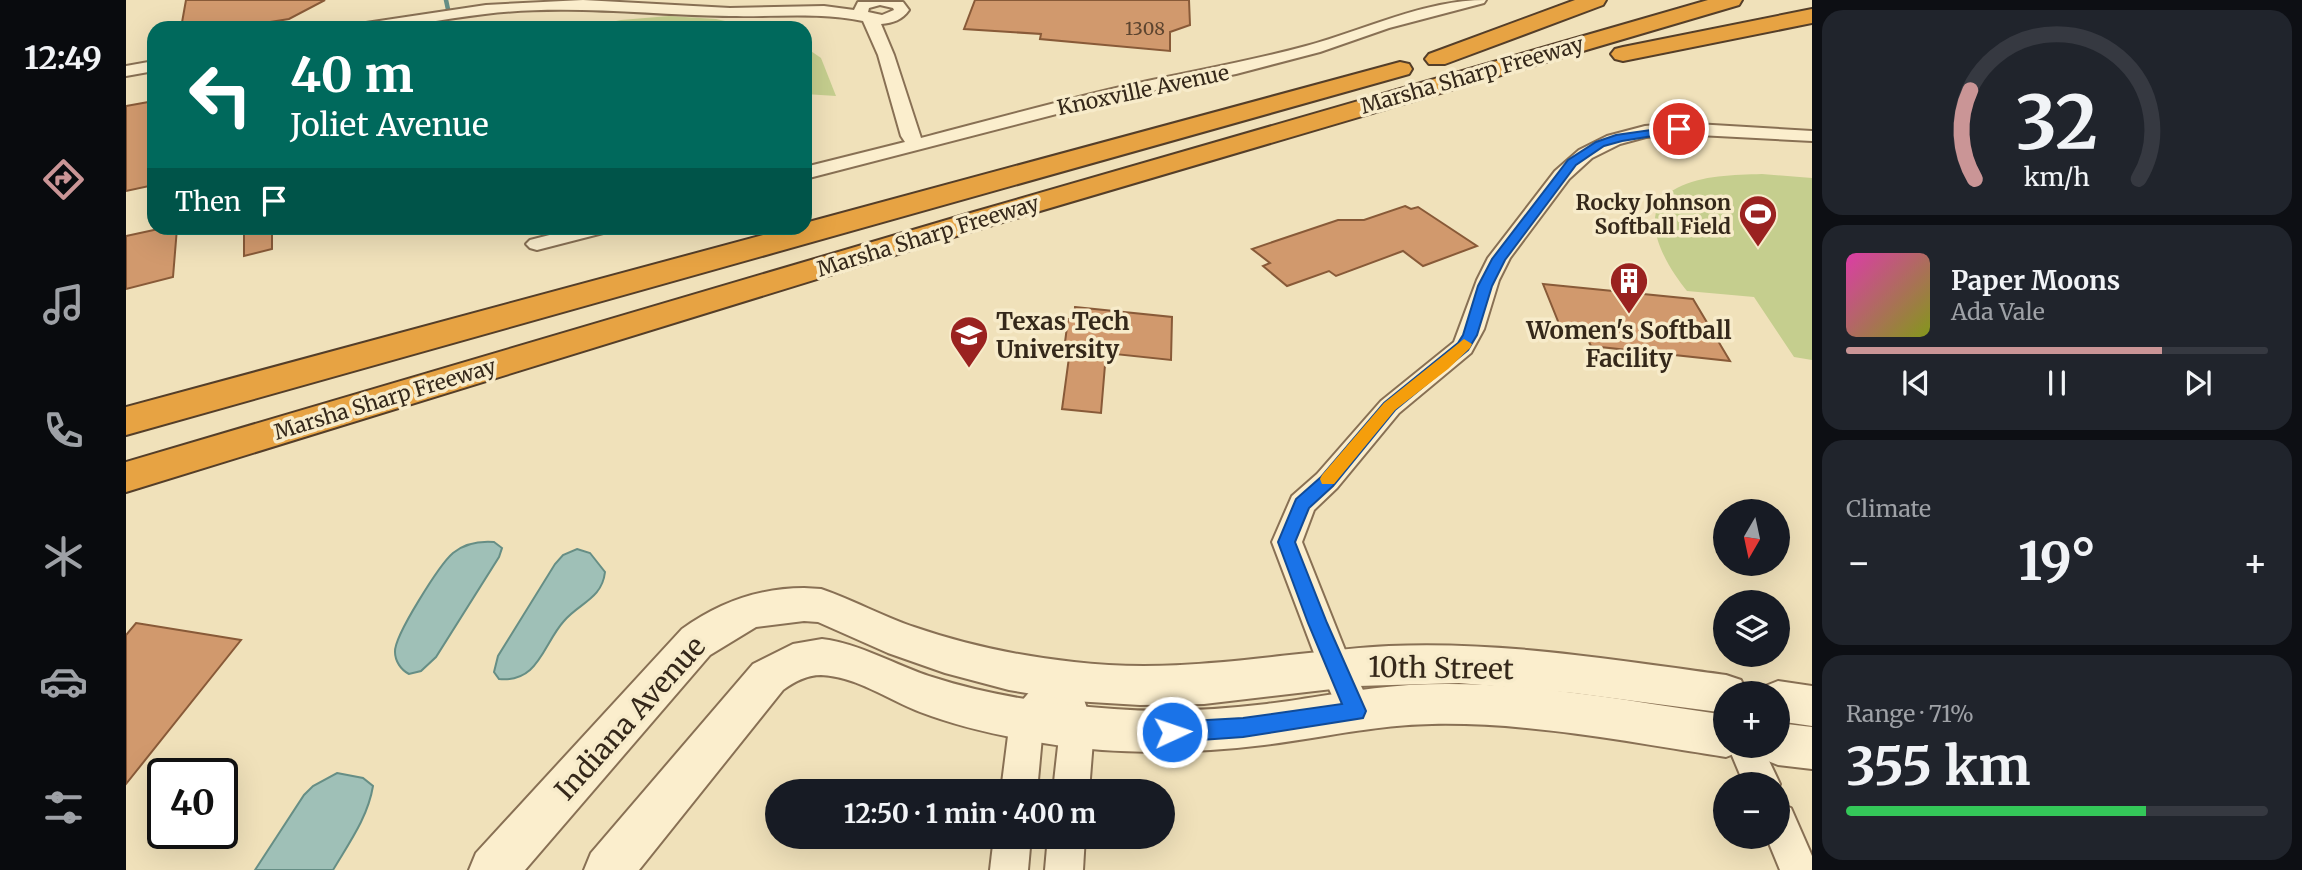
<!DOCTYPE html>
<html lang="en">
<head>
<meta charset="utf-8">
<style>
	body { margin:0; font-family:Merriweather,serif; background:#20242c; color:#f1f3f6; height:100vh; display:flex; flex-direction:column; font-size:26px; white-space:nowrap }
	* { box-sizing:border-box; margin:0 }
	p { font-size:23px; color:#9ea1a6 }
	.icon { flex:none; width:38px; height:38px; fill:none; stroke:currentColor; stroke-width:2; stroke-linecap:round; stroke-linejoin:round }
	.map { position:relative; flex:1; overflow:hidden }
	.drawer { display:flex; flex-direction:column; gap:10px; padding:10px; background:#0d0f14; width:490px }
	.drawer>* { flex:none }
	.top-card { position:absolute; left:21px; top:21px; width:665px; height:214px; border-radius:21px; box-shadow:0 7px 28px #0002; background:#00695c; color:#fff; overflow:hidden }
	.needle { width:46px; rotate:189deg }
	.controls { position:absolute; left:1587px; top:499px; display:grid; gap:14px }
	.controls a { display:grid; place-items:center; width:77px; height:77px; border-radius:50%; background:#171b24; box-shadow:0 7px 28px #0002; font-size:35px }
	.speed { position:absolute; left:21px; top:758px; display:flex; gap:14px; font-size:35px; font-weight:700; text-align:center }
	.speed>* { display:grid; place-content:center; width:91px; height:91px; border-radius:50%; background:#171b24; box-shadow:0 7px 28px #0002; line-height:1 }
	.speed .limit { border:4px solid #111; border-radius:10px; background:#fff; color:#111 }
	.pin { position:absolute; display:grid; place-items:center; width:60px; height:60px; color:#fff; margin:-30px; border:4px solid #fff; border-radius:50%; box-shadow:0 2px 7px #0007 }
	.me { position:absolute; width:77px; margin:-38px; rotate:87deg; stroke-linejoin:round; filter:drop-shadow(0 0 5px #0008) }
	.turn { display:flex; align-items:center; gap:24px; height:147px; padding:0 28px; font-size:32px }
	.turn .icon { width:91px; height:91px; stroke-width:2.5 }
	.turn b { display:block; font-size:49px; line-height:60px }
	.then { display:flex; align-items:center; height:66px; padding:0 28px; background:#0003; gap:14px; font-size:26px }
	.big { font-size:52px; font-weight:700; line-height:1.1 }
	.drawer .tile { flex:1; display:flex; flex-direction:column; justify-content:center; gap:10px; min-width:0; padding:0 24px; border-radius:21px; background:#20242c }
	.drawer .dial { align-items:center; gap:0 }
	.dial svg { height:182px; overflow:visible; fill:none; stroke:#363941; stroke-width:7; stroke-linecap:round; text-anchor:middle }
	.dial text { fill:#f1f3f6; stroke:none }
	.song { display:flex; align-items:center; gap:21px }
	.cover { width:84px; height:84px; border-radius:10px; background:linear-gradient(135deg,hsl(320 70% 55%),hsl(70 70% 35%)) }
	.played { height:7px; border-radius:4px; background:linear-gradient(90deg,#ca9596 75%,#363941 75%) }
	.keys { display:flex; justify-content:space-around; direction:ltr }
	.heat { display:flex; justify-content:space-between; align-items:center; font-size:38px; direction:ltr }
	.charge { height:10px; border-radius:5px; background:linear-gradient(90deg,#34c759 71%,#363941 0) }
	.trip { position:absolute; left:639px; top:779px; width:410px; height:70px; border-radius:35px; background:#171b24; box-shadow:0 7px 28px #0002; font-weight:700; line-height:70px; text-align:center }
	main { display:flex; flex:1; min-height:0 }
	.tabs { display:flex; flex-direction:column; width:126px; justify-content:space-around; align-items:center; background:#090b0e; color:#9ea1a6 }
	.tabs .icon { width:49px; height:49px }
	.tabs .active { color:#ca9596 }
	.tabs b { font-size:32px; color:#f1f3f6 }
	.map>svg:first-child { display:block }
</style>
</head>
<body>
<main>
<nav class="tabs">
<b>12:49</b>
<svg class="icon active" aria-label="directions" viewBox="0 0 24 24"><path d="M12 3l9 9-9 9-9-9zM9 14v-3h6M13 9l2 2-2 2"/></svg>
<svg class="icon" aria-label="music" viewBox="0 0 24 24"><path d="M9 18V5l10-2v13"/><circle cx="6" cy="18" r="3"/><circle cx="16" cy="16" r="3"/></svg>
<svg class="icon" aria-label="phone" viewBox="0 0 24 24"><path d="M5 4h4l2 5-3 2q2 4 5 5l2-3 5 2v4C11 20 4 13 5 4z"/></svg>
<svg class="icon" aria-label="climate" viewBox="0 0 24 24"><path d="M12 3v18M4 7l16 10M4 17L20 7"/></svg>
<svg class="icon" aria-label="car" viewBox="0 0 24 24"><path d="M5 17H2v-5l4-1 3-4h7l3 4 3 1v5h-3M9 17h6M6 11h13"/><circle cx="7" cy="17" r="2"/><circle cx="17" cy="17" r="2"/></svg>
<svg class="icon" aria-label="filters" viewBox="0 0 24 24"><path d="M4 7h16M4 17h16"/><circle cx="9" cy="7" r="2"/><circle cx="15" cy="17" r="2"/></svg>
</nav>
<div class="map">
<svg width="1686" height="870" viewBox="0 0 1686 870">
	<rect width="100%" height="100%" fill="#f0e1ba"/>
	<g fill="#c5ce8e">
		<path d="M543,16L590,19L631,28H455L495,20Z"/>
		<path d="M679,47L695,58L710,96L679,94Z"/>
		<path d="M1636,174L1686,178V360L1668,357L1628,297L1561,291C1540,265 1506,211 1551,188C1576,175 1608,175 1636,174Z"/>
	</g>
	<g fill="#9fc0b7" stroke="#668e85" stroke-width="2">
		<path d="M368,542L376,548L373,557L310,657L295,671L283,674C275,670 269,661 269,652C268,636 314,564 327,553C338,544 354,541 368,542Z"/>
		<path d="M451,549L464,553L479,572C476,599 453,603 438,621C417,644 413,683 373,679L368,672L372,656L429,564L437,555Z"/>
		<path d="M211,773L237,778L247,786C242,817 223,843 207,870H129L178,795L187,786Z"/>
	</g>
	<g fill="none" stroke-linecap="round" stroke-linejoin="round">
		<path stroke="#668e85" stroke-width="4.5" d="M320,0L323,14"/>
	</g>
	<g fill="#d1996d" stroke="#885a38" stroke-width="2">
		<path d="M60,0H199L163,19L107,28H55Z"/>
		<path d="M849,0H1063L1064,25L1044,32V51L914,39L915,34L838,29Z"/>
		<path d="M28,101V185L0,191V106Z"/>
		<path d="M1279,206L1285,209L1292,207L1351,246L1297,266L1277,251L1210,276L1203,271L1161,286L1137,266L1144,263L1126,249L1212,220H1238Z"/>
		<path d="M37,228H51L47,277L0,289V236Z"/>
		<path d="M118,228H146V249L118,256Z"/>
		<path d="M1417,284L1567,299L1604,361L1465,346L1459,334L1436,331Z"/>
		<path d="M949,307L1046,317L1045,360L980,353L975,413L936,409L944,350H938L942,319H948Z"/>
		<path d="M10,623L115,640L0,784V635Z"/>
	</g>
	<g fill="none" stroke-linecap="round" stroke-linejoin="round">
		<g stroke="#887054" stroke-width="4">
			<g id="minor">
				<path d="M457,0L604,8L698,6L728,10L732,2H777L783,10C776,20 767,23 755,24L768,55L795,138C864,120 933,101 1003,85C1062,72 1121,62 1180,46C1239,30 1298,0 1360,0L1358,3L1263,28L1194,52L1110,74L1004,95L679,179V167L779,142L775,136L752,55L737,21C693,12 649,17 604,16C522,15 441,4 359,14C316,19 276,28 232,28L240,23L360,5ZM754,5L767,8L768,10L756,15L742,12L743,8Z"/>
				<path d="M28,61V71L0,76V66Z"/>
				<path d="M1553,123L1686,131V141L1553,134L1520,137L1494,144L1466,158L1443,179L1384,258L1373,280L1358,329L1345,353L1273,413L1211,488L1188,510L1176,542L1225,665L1247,711L1242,722L1230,727L1218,722L1194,669L1146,542L1166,496L1191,474L1255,401L1328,342L1351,280L1362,258L1429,171L1453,150L1481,136L1519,126Z"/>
				<path d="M451,228H484L481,232L411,250L404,248L400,244L404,240Z"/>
				<path d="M935,665L947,669L968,728L963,791H927L934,728L929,712L917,726L911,791H875L884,720L889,709L923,669Z"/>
				<path d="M1602,746H1636L1654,784L1652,788V784H1618Z"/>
				<path d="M1652,803L1665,808L1686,856V870H1654L1640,836H1652Z"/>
				<path d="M868,836H905L902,870H864Z"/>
				<path d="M922,836H959L957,870H919Z"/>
			</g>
		</g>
		<g stroke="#887054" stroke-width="4">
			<g id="tertiary">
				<path d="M678,588L695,589C727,600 756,616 788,627C840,645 893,656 948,662C1059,675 1154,652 1263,646C1376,641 1489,660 1600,675L1615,680L1621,693H1600V713L1448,693L1333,683L1232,686L1078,704L1014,705L948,701L883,690L819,673L762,653L692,622L678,621L630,627L584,655L399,870H343L350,853L556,629C592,603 633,588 678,588Z"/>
				<path d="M696,639C735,644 769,665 806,677C865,696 926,705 988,709C1039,713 1090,710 1141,704C1189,698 1236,688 1283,685C1389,679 1495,700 1600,715V746H1618L1615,751L1600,757C1503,742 1405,722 1306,724C1249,725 1194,738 1138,745C1065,754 990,755 917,743C875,736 833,727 794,712C763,700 729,676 695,675C680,675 668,682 657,690L513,870H458L465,853L627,664L667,644Z"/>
				<path d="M1652,681L1686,686V726L1652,721V693H1634L1637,687Z"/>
				<path d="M1652,723L1686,727V769L1652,765L1637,759L1631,746H1652Z"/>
			</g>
		</g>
		<g stroke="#543e29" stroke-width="4">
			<g id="motorway">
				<path d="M1449,0H1480L1477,5L1319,64H1303L1299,59L1303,54Z"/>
				<path d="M1582,0H1616L1613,5L863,226L0,492V462L841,214Z"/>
				<path d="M1686,9V23L1497,61L1489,59L1485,54L1489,49L1497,47Z"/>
				<path d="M1274,62L1283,64L1286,69L1283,74L0,435V407L663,228H679V223Z"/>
			</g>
		</g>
		<use href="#minor" fill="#fbeecd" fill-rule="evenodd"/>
		<use href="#tertiary" fill="#fbeecd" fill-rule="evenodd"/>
		<use href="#motorway" fill="#e7a343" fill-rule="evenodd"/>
	</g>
	<path fill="#1a73e8" stroke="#114b97" stroke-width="2" d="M1553,126L1558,129L1557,131L1496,141L1478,146L1450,165L1379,260L1366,286L1351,335L1342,350L1269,410L1207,486L1183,508L1169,542L1201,623L1240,711L1237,718L1117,737L1046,742L1039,739L1036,732L1039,725L1046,722L1117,718L1216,704L1182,623L1152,542L1170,499L1195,477L1258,403L1332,343L1337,335L1352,286L1366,259L1442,160L1470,142L1490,135Z"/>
	<path fill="#f59e0b" d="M1338,339L1346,344L1344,348L1322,369L1269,410L1208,484H1196L1194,479L1196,475L1258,403Z"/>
	<defs>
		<g id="stadium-pin" transform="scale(2.0125)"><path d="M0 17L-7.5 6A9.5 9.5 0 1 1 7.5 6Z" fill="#9a2220" stroke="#f7ebca"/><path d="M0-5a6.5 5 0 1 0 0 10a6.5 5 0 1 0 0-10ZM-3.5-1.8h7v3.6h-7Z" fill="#fff"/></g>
		<g id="building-pin" transform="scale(2.0125)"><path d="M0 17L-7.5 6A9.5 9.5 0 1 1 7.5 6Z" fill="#9a2220" stroke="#f7ebca"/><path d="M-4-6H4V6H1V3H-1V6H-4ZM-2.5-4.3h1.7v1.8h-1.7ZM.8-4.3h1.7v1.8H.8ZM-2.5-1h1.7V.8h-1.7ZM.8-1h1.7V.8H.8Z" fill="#fff"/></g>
		<g id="university-pin" transform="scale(2.0125)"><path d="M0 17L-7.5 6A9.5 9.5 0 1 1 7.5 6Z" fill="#9a2220" stroke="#f7ebca"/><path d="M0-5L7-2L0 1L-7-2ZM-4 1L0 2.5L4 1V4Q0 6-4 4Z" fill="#fff"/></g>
	</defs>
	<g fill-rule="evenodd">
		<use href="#stadium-pin" x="1632" y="214"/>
		<use href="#building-pin" x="1503" y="281"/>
		<use href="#university-pin" x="843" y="335"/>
	</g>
	<g text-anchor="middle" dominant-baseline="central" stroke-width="7" stroke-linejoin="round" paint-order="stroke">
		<g font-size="18" fill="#5c442f">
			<text x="1019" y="28">1308</text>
		</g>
		<g font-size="21" fill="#35281a" stroke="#f7ebca">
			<text transform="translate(1346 75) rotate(-16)">Marsha Sharp Freeway</text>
			<text transform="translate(1017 90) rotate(-12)">Knoxville Avenue</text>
			<text transform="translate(802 236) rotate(-17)">Marsha Sharp Freeway</text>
			<text transform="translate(259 399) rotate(-17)">Marsha Sharp Freeway</text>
		</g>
		<g font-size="21" font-weight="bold" fill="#35281a" stroke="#f7ebca" text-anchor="end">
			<text x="1605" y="202">Rocky Johnson<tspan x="1605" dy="24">Softball Field</tspan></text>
		</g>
		<g font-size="24" font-weight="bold" fill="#35281a" stroke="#f7ebca" text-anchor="start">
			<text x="870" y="321">Texas Tech<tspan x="870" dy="28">University</tspan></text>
			<text x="1503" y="330" text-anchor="middle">Women's Softball<tspan x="1503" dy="28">Facility</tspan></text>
		</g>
		<g font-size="28" fill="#35281a" stroke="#f7ebca">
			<text transform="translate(1315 668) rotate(1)">10th Street</text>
			<text transform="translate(504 718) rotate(-48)">Indiana Avenue</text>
		</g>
	</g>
</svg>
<div class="controls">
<a><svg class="needle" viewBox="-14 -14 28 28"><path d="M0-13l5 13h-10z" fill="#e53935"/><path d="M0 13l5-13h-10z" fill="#9ea1a6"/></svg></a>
<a><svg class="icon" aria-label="layers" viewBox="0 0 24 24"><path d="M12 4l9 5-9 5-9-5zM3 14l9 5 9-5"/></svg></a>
<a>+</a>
<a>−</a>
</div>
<div class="speed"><div class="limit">40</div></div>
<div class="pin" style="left:1553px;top:129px;background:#d93025"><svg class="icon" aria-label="arrive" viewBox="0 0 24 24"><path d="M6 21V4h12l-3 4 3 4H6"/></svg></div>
<svg class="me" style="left:1046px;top:732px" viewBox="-20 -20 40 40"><circle r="17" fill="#1a73e8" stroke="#fff" stroke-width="3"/><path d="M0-11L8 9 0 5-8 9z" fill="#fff"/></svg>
<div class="trip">12:50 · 1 min · 400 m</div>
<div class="top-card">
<div class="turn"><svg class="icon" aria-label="left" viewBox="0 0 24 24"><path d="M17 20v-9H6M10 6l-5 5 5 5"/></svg><div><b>40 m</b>Joliet Avenue</div></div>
<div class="then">Then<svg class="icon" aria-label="arrive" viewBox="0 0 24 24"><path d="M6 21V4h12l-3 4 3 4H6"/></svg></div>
</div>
</div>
<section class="drawer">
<div class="tile dial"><svg viewBox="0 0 100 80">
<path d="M14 69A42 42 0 1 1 86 69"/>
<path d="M14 69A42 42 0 0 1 12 30" stroke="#ca9596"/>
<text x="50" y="56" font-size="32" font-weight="700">32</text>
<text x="50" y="72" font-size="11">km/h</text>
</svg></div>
<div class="tile">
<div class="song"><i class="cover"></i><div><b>Paper Moons</b><p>Ada Vale</p></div></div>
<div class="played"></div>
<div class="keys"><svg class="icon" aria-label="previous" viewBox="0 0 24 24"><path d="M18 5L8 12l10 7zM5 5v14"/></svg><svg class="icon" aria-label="pause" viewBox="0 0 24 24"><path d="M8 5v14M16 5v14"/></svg><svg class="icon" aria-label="next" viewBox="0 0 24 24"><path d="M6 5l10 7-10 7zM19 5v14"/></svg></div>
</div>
<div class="tile"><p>Climate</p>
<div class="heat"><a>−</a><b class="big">19°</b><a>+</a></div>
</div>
<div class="tile"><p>Range · 71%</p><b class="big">355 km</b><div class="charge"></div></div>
</section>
</main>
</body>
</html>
